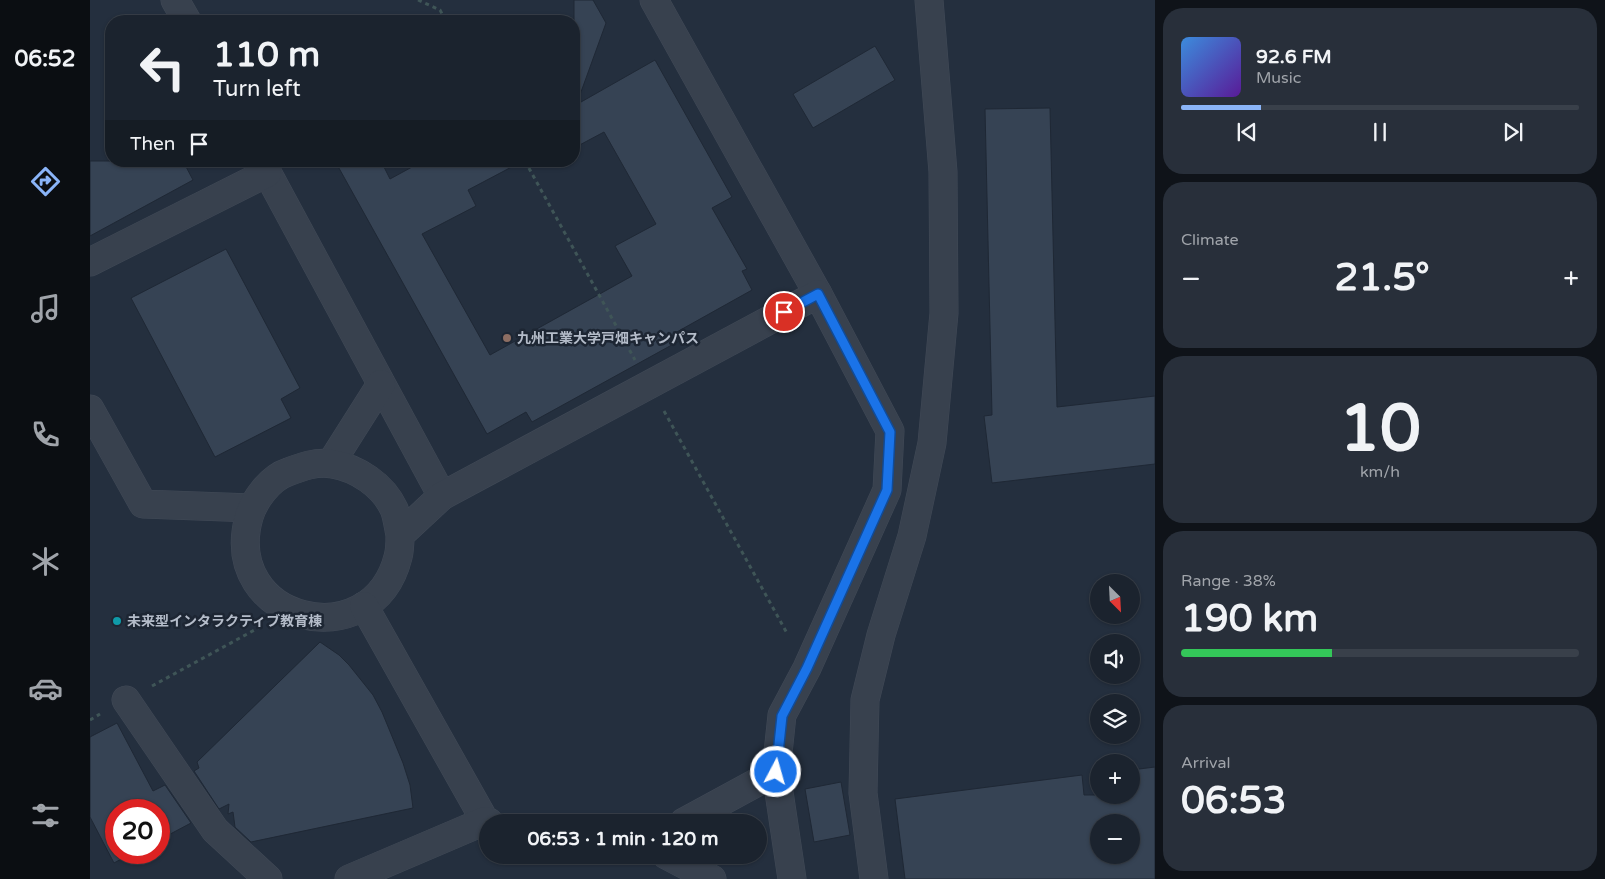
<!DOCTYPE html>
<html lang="en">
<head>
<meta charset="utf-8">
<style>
	body { margin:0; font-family:"Varela Round","Noto Sans JP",sans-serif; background:#282f3a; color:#f1f3f6; height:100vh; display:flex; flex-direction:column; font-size:19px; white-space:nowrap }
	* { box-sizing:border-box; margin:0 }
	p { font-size:16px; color:#a0a4aa }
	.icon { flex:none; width:28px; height:28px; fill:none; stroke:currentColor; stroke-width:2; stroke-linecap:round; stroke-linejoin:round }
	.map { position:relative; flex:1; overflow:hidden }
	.side { display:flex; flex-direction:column; gap:8px; padding:8px; background:#0f1319; width:450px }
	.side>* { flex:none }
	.hud { position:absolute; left:15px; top:15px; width:475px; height:152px; border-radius:20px; box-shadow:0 1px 4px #0004,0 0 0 1px #39404a; background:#1b232e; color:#f1f3f6; overflow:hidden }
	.needle { width:32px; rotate:156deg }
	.buttons { position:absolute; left:1000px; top:574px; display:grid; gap:10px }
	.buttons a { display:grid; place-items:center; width:50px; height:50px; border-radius:50%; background:#1b232e; box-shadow:0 1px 4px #0004,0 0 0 1px #39404a; font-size:25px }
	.speed { position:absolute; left:15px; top:799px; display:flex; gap:10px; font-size:25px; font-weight:700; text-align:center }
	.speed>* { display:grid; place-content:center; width:65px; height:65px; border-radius:50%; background:#1b232e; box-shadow:0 1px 4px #0004,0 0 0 1px #39404a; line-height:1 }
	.speed .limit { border:8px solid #d22; background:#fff; color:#111 }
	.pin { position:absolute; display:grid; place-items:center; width:42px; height:42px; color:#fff; margin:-21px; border:2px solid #fff; border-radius:50%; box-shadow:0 1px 5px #0007 }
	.me { position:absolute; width:55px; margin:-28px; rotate:6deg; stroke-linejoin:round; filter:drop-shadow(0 0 4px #0008) }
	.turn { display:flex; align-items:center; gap:18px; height:105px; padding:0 25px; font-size:22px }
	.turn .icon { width:65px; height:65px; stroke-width:2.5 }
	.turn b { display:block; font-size:35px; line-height:42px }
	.then { display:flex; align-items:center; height:48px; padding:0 25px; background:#0003; gap:10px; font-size:19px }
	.big { font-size:38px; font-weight:800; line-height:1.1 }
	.side .tile { flex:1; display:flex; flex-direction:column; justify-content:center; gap:8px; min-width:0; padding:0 18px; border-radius:20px; background:#282f3a }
	.side .dial { align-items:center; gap:0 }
	.dial b { font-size:65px; line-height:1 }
	.song { display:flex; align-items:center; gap:15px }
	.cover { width:60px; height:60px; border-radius:8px; background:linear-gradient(135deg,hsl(210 70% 55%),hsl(270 70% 35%)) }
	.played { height:5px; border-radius:2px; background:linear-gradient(90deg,#8ab4f8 20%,#39404a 20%) }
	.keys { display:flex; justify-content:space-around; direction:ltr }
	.heat { display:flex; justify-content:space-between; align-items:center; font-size:28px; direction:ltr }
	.charge { height:8px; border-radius:4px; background:linear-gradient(90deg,#34c759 38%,#39404a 0) }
	.trip { position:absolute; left:389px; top:814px; width:288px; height:50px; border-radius:25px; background:#1b232e; box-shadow:0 1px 4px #0004,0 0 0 1px #39404a; font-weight:800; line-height:50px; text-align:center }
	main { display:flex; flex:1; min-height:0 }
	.tabs { display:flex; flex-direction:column; width:90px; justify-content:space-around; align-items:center; background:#0b0e12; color:#a0a4aa }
	.tabs .icon { width:35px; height:35px }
	.tabs .selected { color:#8ab4f8 }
	.tabs b { font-size:22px; color:#f1f3f6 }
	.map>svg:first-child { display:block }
</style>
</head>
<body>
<main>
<nav class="tabs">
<b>06:52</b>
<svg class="icon selected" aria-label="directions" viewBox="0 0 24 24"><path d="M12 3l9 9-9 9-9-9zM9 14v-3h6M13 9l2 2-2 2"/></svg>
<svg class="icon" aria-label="music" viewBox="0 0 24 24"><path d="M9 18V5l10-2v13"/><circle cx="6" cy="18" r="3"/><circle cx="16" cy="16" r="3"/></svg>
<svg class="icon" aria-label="phone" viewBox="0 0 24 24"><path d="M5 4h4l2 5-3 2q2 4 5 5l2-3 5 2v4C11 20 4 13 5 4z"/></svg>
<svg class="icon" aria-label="climate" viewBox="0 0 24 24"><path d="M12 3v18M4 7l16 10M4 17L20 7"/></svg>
<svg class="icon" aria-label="car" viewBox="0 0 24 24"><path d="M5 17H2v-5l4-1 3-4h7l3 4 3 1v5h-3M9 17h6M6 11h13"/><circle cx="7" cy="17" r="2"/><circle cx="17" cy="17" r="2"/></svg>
<svg class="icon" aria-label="filters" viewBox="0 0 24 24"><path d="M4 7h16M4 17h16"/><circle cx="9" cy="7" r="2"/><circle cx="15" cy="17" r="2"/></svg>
</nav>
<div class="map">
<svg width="1065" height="879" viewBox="0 0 1065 879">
	<rect width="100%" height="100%" fill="#242f3e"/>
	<g fill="#364354" stroke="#1f2835" fill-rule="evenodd">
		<path d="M484,0H503L516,23L487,103L484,102Z"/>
		<path d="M785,46L805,80L723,128L703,94Z"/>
		<path d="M565,60L642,197L622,208L657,269L652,271L662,290L585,333L589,341L442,422L436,412L397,434L245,161H291L300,179L333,161H433L378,190L386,206L332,234L400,355L542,276L525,246L566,224L514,132L484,148V106Z"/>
		<path d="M960,108L967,407L1065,396V464L902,483L894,416L902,415L895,109Z"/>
		<path d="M0,161H93L103,180L0,236Z"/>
		<path d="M136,249L210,388L191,399L201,418L125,457L41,298Z"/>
		<path d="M230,642L249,655L259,665L283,695L292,712L313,763L320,785L323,808L161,842L145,827L143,812L138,814L139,804L129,809L104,771L109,768L107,762Z"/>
		<path d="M27,723L63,791L75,785L101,823L69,840V810H26V852H44L24,863L0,817V737Z"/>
		<path d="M1065,767V879H815L805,799L992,775L994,795H1041V770ZM1009,822H1041V855H1009Z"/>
		<path d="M751,782L760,835L724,842L715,789Z"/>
	</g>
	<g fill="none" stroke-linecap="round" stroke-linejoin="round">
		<g stroke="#414a57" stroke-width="29">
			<g id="minor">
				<path d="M85,0L97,21"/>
				<path d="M564,0L728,294L800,431L797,490L717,668L692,715L686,772L702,879"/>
				<path d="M171,161L352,496"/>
				<path d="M0,262L177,173"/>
				<path d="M0,409L53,504L162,508"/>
				<path d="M241,463L291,384"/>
				<path d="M310,535C308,526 307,516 304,509C293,485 267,468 242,464C227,461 211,467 198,472C180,478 164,500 159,517C130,622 282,659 308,557C310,550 310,542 310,535L352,496L728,294"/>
				<path d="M274,606L395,821L399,822"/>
				<path d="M36,700L125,830L178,879"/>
				<path d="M594,822L686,772"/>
				<path d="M576,855L622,879"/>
				<path d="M259,879L395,821"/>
				<path d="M784,879L773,793L775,700L791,635L822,536L842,443L854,313L853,172L839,0"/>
			</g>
		</g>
		<g stroke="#3f5557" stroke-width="3" stroke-dasharray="4 4" stroke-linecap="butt">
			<path d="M328,0L350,10L356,21"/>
			<path d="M435,161L545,360"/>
			<path d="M574,411L698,635"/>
			<path d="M62,686L170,627"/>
			<path d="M0,720L10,714"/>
		</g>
		<use href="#minor" stroke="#38414e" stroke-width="28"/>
	</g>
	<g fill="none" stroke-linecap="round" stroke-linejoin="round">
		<g stroke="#114b97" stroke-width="12">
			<path id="route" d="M686,772L692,716L717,668L797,490L800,432L728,294L694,312"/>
		</g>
		<use href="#route" stroke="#1a73e8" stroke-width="9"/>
	</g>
	<circle fill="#8d6e63" stroke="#1d2633" stroke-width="2" cx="417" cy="338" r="5"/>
	<circle fill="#0f9aa8" stroke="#1d2633" stroke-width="2" cx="27" cy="621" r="5"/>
	<g text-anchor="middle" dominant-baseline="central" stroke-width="5" stroke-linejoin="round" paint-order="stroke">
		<g font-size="14" font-weight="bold" fill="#b4bcc9" stroke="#1d2633" text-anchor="start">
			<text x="427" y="338">九州工業大学戸畑キャンパス</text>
			<text x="37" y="621">未来型インタラクティブ教育棟</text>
		</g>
	</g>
</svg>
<div class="buttons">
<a><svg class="needle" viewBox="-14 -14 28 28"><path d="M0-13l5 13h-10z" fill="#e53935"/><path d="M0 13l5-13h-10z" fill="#a0a4aa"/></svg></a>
<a><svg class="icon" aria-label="sound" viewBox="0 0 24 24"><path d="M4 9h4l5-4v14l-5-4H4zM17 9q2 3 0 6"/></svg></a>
<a><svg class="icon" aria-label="layers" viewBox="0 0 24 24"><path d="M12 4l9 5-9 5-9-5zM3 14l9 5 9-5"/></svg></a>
<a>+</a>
<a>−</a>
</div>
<div class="speed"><div class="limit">20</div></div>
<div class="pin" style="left:694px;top:312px;background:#d93025"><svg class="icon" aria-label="arrive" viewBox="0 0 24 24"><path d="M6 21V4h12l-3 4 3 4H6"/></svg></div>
<svg class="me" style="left:686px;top:772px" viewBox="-20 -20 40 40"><circle r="17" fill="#1a73e8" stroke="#fff" stroke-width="3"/><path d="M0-11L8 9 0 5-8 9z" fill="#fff"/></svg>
<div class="trip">06:53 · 1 min · 120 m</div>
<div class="hud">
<div class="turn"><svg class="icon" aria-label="left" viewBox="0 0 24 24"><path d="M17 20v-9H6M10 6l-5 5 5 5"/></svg><div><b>110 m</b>Turn left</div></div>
<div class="then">Then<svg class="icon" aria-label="arrive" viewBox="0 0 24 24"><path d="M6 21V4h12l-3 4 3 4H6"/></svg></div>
</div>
</div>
<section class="side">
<div class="tile">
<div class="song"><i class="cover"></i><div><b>92.6 FM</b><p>Music</p></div></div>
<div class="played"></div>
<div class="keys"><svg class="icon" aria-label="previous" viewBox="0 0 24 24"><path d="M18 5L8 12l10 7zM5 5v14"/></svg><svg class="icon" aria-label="pause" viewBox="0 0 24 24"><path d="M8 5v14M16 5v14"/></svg><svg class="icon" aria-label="next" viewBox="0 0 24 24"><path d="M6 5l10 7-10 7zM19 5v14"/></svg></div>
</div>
<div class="tile"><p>Climate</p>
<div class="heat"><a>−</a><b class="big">21.5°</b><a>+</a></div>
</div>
<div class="tile dial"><b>10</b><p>km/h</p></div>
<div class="tile"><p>Range · 38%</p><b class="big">190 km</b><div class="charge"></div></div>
<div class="tile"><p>Arrival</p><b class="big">06:53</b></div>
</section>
</main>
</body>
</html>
